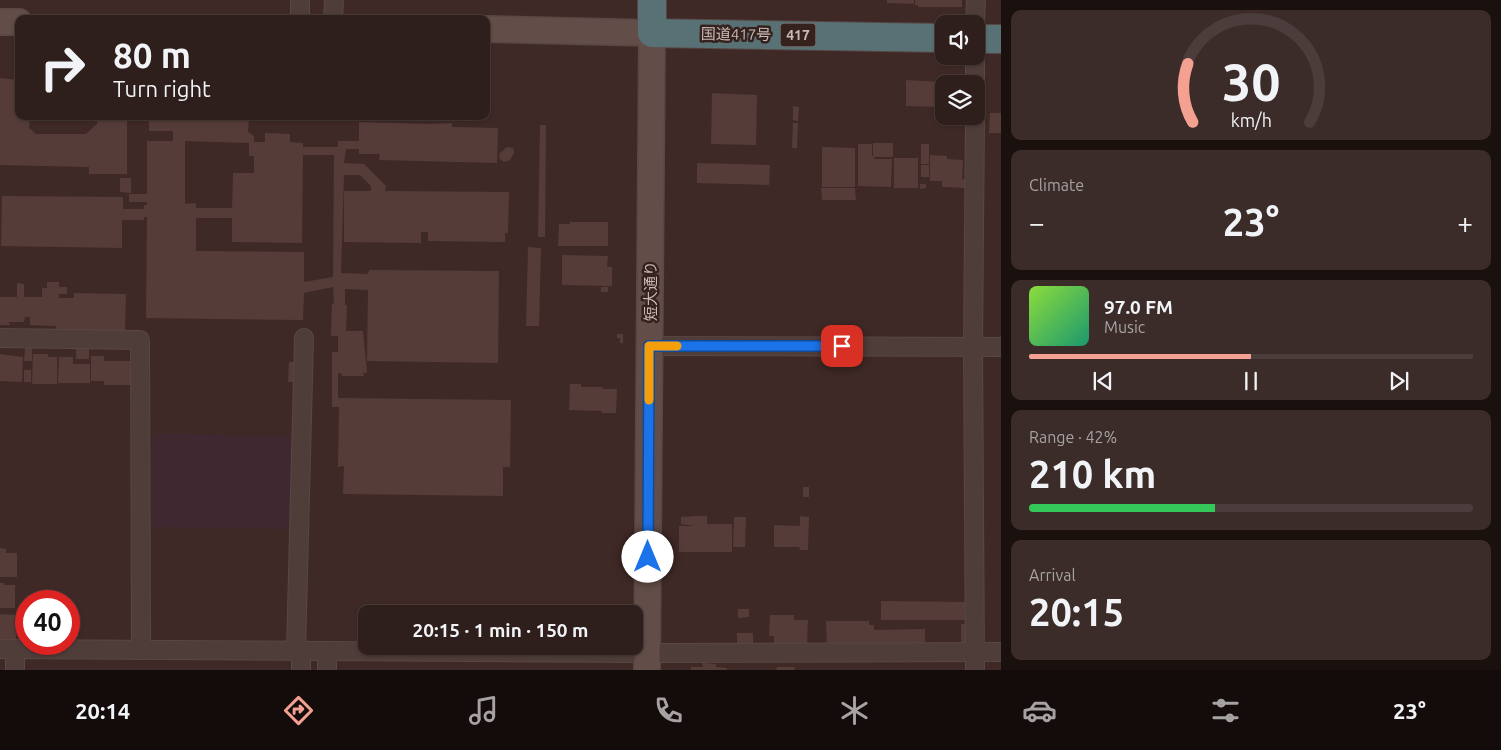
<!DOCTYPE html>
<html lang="en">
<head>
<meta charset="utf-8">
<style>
	body { margin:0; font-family:Ubuntu,"Noto Sans JP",sans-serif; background:#3b2c29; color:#f1f3f6; height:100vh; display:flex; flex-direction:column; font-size:19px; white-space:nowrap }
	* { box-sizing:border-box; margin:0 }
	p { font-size:16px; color:#a7a2a3 }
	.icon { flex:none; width:28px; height:28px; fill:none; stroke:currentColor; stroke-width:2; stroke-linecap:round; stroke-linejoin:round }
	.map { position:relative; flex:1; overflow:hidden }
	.details { display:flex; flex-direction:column; gap:10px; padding:10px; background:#1a110f; width:500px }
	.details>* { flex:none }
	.banner { position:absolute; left:15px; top:15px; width:475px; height:105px; border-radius:10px; box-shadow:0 1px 4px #0004,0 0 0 1px #4a3d3b; background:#2f1f1c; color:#f1f3f6; overflow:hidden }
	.buttons { position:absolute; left:935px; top:15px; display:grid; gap:10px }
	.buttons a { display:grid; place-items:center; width:50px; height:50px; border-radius:10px; background:#2f1f1c; box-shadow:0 1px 4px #0004,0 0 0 1px #4a3d3b; font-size:25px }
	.speed { position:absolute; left:15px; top:590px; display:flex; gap:10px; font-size:25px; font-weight:700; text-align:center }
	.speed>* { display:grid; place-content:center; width:65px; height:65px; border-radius:50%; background:#2f1f1c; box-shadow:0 1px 4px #0004,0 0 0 1px #4a3d3b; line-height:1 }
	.speed .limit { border:8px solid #d22; background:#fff; color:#111 }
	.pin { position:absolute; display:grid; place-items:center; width:42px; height:42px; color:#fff; margin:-21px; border-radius:10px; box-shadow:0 2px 8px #0006 }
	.me { position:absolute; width:55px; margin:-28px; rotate:0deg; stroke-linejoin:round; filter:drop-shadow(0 0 4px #0008) }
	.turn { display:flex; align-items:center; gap:18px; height:105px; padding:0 15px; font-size:22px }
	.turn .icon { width:65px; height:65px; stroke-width:2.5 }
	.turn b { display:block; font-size:35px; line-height:42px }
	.big { font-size:38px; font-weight:600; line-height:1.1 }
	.details .widget { flex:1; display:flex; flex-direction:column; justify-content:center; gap:8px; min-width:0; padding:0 18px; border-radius:10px; background:#3b2c29 }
	.details .dial { align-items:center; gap:0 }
	.dial svg { height:130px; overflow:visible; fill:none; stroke:#4a3d3b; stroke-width:7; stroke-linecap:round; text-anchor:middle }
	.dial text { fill:#f1f3f6; stroke:none }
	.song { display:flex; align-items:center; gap:15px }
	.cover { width:60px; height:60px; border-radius:8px; background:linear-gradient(135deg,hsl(90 70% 55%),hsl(160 70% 35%)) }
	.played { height:5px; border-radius:2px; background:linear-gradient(90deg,#f5a191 50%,#4a3d3b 50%) }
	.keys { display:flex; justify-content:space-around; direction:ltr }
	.heat { display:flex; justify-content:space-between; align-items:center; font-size:28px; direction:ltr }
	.charge { height:8px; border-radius:4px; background:linear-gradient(90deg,#34c759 42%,#4a3d3b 0) }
	.trip { position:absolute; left:358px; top:605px; width:285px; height:50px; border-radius:10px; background:#2f1f1c; box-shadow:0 1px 4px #0004,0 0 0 1px #4a3d3b; font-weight:600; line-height:50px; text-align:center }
	.tabs { display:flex; height:80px; justify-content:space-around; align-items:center; background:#130c0b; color:#a7a2a3 }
	.tabs .icon { width:35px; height:35px }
	.tabs .active { color:#f5a191 }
	.tabs b { font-size:22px; color:#f1f3f6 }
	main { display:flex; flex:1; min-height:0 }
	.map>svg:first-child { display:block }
</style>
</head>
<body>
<main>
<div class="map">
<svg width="1001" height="670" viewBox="0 0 1001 670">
	<rect width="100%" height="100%" fill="#3f2926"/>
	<path fill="#402831" d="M153,434L298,436L296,529L152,527Z"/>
	<g fill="#553c38" fill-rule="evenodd">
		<path d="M887,0H914V4L887,3Z"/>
		<path d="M915,0H962V7H918V5H915Z"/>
		<path d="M0,78L19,80V116H30L29,128L36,134H86L97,124L98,116H127V174H89V167L0,165Z"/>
		<path d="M906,80L940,82V92H944V101H940V107L906,106Z"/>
		<path d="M712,93L757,95L756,145L711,144Z"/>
		<path d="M793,106L799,107L798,121L793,120Z"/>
		<path d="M990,113H1001V133H989Z"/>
		<path d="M149,116H249L248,132L254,136V142H265V133L290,134V142L303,143V147H338V141H359V122L431,124L452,123V127L498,128L497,163L379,160L380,154H359V149H346L344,163L364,164L386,186L385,191L509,192L508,233H505V242L428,241V232H421V243L344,242V191H371V186L360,175H344L341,273L368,274L369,270L499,271L498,363L367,361L368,290L345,289V305H347L346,331H363L367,373H363L364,376H342L341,373H338V398L511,400L510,467H503V496L343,494L344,466L338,467L339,407H332V352H338V336H331L332,304H334L333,287L304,293L303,320L146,318L147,217H144V220H122V248L1,246L2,196L123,197V209H144V205H147V202H129V194H147V141H173V131H149ZM185,141L249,143V156H254V173H233L232,208H196V203L185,204ZM303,155H334L333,277L304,282V252L196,251V218H232V242L302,243Z"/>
		<path d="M793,123H798L797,148H792Z"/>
		<path d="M540,125H546L545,237H538Z"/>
		<path d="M873,143H893V157H874V159H892L891,187L858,186V144H872V156H873Z"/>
		<rect x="921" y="144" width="8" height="20"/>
		<path d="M507,147L513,148L514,153L510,160L504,162L500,159L499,154Z"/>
		<path d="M822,147L855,148V187H822Z"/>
		<path d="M930,155L947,156V159L963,160L962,179L966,180V188L942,187V181H930Z"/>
		<rect x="894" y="158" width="24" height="30"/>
		<path d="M697,163L770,165L769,185L697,183Z"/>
		<rect x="921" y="165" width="8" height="12"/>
		<path d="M120,178H131V193L120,192Z"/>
		<path d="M920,184H926V188L920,189Z"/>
		<path d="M821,188H855L856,200H822Z"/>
		<path d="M570,222H608V246H558L559,224H570Z"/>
		<path d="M528,247L541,248L539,326H526Z"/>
		<path d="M562,255L608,256L607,267H612V286L562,285Z"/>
		<path d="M47,282H59V287H67V294H59V298H74V293L126,294L125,331L57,330L56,326L30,325V317H25L24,322H9L10,325H0V297H17V283L24,284V297H42V288H47Z"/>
		<rect x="601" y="287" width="7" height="5"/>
		<path d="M617,334H623V343H620V338H617Z"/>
		<rect x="76" y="346" width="13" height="13"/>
		<path d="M32,347V361H24L25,348Z"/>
		<path d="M0,354L23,357L22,382L0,381Z"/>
		<path d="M33,354H48V357H57V384H32Z"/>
		<path d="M91,356H104V361H132L131,385H104V381H91Z"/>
		<path d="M59,357H73V364H90V383H58Z"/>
		<path d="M289,362H294L293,382H288Z"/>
		<rect x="24" y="370" width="7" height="12"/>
		<path d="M570,384H581V387H603L602,389H617L616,413H602V411L569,410Z"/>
		<rect x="803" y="487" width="6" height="10"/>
		<path d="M695,516H707V524H732V552H679V526H695L681,524V517Z"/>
		<path d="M800,516L809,517L808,550H799L800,547H774V525L800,526Z"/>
		<path d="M734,517H746L745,547H733Z"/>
		<path d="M0,548L6,549V553H17V577H0Z"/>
		<path d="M0,583H4V585H15V608H0Z"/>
		<path d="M881,601L966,602V620H881Z"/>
		<path d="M738,609H749V617L738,618Z"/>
		<path d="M0,614L17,615L16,639H0Z"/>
		<path d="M770,615H794V620H808L807,645L774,644V636H769Z"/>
		<path d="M826,621H869V625H874V630L925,629V645H827Z"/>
		<path d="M961,624H967L968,643H961Z"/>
		<rect x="737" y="633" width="16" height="11"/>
		<path d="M702,663L716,664V667L727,668V670H691V667H703Z"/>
		<path d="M777,667H795L794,670H776Z"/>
	</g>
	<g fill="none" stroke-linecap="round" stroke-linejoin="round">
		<g stroke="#594744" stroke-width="20">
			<g id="street">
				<path d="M300,19V0"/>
				<path d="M333,19L334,0"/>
				<path d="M975,24L976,0"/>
				<path d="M975,84V56"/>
				<path d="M975,116L973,347L975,670"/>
				<path d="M0,338L140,340L141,650"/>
				<path d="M649,346L1001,347"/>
				<path d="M0,649L647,653L1001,652"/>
				<path d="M296,651L304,338"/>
				<path d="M301,651V670"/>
				<path d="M15,670V649"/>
				<path d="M327,670V651"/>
			</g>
		</g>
		<g stroke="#594744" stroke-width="28">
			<g id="secondary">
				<path d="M0,22H19"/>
				<path d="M486,29L652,33L647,670"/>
			</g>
		</g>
		<g stroke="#574542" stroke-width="30">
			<g id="highway">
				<path d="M652,0V33L944,38"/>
				<path d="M976,39H1001"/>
			</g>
		</g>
		<use href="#street" stroke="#4f3d3a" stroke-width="18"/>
		<use href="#secondary" stroke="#624d48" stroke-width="25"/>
		<use href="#highway" stroke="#587175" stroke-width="28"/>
	</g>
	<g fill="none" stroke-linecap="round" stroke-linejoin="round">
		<g stroke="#114b97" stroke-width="12">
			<path id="route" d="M648,557L649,346H842"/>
		</g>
		<use href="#route" stroke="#1a73e8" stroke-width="9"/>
		<path stroke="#f59e0b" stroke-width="9" d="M649,400V346H677"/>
	</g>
	<g text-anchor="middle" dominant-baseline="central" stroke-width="5" stroke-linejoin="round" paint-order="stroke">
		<rect fill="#35221f" stroke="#9d8c89" stroke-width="1" x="780.5" y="23.5" width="35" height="23" rx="4"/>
		<g font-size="14" font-weight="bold" fill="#cabab7">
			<text x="798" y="35">417</text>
		</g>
		<g font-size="15" fill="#cabab7" stroke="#35221f">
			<text transform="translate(736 34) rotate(1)">国道417号</text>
			<text transform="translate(650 291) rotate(-90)">短大通り</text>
		</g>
	</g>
</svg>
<div class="buttons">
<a><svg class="icon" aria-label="sound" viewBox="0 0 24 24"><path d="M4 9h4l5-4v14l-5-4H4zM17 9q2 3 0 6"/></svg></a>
<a><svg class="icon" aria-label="layers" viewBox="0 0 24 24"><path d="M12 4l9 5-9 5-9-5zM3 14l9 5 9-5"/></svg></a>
</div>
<div class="speed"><div class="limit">40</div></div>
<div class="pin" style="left:842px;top:346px;background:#d93025"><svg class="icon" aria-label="arrive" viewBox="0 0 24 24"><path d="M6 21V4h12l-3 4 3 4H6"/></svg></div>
<svg class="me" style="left:648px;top:557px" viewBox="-20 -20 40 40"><circle r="19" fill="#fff"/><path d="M0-13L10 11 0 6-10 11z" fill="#1a73e8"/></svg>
<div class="trip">20:15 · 1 min · 150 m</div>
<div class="banner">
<div class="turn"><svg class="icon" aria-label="right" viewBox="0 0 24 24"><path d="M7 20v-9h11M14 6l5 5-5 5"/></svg><div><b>80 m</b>Turn right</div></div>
</div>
</div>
<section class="details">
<div class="widget dial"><svg viewBox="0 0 100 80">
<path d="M14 69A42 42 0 1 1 86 69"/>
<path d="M14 69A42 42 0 0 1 11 33" stroke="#f5a191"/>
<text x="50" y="56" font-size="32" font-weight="700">30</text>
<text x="50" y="72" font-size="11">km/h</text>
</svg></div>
<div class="widget"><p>Climate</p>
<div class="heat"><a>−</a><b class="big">23°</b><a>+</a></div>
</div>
<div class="widget">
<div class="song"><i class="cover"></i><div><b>97.0 FM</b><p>Music</p></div></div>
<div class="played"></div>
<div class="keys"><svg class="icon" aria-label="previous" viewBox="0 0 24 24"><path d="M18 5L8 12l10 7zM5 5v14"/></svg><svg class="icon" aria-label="pause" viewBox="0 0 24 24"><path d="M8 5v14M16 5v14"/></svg><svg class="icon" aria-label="next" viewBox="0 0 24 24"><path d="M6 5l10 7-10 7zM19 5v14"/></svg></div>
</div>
<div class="widget"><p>Range · 42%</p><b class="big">210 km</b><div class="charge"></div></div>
<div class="widget"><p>Arrival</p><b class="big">20:15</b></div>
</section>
</main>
<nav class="tabs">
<b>20:14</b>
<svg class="icon active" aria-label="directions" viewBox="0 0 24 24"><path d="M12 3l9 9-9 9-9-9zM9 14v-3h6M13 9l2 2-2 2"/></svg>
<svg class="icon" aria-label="music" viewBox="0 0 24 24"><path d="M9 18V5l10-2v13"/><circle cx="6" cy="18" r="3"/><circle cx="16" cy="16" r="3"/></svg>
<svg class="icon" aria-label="phone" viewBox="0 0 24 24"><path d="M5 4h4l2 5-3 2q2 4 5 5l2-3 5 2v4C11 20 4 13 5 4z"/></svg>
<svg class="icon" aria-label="climate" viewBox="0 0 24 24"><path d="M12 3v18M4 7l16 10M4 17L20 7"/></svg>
<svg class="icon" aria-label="car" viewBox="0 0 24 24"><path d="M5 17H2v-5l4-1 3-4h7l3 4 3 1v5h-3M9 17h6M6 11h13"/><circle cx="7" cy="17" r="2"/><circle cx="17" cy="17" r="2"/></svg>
<svg class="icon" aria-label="filters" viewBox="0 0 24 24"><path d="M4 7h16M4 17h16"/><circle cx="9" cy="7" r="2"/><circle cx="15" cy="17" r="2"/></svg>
<b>23°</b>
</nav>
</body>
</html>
